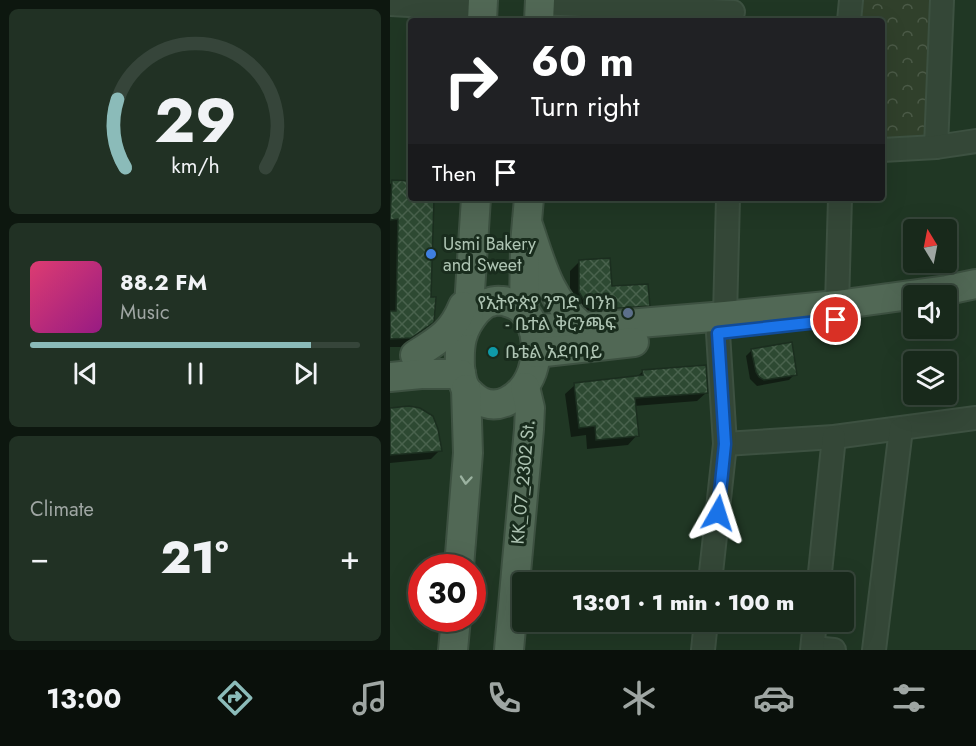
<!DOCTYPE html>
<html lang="en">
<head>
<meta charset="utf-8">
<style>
	body { margin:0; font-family:Jost,"Noto Sans Ethiopic",sans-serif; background:#213124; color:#f1f3f6; height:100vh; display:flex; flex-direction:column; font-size:22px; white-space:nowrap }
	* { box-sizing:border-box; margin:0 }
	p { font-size:20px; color:#9fa6a3 }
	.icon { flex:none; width:33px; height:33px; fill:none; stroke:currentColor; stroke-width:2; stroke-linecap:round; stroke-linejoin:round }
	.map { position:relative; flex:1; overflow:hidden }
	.drawer { display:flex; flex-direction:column; gap:9px; padding:9px; background:#0d170f; width:390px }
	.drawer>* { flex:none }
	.banner { position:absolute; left:18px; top:18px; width:477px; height:183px; border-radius:6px; box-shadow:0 6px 24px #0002,0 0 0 2px #36453a; background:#202124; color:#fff; overflow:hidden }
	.needle { width:39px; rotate:350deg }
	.controls { position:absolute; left:513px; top:219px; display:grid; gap:12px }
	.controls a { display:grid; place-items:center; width:54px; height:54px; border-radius:6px; background:#18291b; box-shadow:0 6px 24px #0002,0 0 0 2px #36453a; font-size:30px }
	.speed { position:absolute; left:18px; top:554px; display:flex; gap:12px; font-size:30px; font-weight:700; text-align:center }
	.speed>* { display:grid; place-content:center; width:78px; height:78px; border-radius:50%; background:#18291b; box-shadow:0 6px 24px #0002,0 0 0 2px #36453a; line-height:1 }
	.speed .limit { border:9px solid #d22; background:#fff; color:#111 }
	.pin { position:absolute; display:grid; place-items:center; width:51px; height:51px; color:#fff; margin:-26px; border:3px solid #fff; border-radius:50%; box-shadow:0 2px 6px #0007 }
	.me { position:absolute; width:66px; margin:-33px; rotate:6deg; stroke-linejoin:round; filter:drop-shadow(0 0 4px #0008) }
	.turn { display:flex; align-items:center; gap:21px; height:126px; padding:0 24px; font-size:27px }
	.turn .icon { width:78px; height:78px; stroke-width:2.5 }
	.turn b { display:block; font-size:42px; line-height:51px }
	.then { display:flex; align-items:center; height:57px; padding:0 24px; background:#0003; gap:12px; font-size:22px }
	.big { font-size:45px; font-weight:800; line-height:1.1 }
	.drawer .tile { flex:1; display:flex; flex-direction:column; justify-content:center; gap:9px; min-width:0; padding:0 21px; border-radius:9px; background:#213124 }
	.drawer .dial { align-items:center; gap:0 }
	.dial svg { height:156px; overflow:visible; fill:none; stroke:#36453a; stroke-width:7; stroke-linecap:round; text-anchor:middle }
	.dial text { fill:#f1f3f6; stroke:none }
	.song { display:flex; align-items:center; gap:18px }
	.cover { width:72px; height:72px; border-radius:9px; background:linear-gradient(135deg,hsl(340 70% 55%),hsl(310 70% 35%)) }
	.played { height:6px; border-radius:3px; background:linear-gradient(90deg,#8bbbb9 85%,#36453a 85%) }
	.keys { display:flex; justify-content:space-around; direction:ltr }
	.heat { display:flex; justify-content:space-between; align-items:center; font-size:33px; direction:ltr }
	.trip { position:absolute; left:122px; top:572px; width:342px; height:60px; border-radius:6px; background:#18291b; box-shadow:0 6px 24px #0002,0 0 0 2px #36453a; font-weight:800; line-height:60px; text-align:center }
	.dock { display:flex; height:96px; justify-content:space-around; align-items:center; background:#0a100b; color:#9fa6a3 }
	.dock .icon { width:42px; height:42px }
	.dock .selected { color:#8bbbb9 }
	.dock b { font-size:27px; color:#f1f3f6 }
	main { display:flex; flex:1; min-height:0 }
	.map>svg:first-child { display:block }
</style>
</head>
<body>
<main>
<section class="drawer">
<div class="tile dial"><svg viewBox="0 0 100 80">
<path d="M14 69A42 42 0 1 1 86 69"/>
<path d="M14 69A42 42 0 0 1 10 34" stroke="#8bbbb9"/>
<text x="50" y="56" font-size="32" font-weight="700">29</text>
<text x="50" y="72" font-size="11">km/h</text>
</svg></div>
<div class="tile">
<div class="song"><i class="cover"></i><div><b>88.2 FM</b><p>Music</p></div></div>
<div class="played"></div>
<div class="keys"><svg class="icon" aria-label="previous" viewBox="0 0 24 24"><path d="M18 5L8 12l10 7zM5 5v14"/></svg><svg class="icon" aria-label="pause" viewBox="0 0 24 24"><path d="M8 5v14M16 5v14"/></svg><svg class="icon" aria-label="next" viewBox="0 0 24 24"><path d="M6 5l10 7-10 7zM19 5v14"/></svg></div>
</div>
<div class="tile"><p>Climate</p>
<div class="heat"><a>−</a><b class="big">21°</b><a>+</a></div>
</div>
</section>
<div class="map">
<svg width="586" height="650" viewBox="0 0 586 650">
	<defs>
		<pattern id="park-crowns" width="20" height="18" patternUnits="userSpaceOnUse" patternTransform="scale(1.5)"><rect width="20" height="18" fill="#30402b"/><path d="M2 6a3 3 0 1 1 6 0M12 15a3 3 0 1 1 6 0" fill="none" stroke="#4b5a47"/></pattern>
		<pattern id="building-cross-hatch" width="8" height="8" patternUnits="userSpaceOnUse" patternTransform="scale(1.5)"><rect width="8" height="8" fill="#2d4932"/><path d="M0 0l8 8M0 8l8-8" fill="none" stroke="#49624d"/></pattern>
	</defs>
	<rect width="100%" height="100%" fill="#203724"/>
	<path fill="url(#park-crowns)" d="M461,0H552L546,147L492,150V21H459Z"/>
	<g fill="#0007">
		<path d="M3,182H21V198H43L39,298L43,321L27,336L11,347H0V184Z"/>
		<path d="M190,261L220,288L258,305L249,314L193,319L180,302V271Z"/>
		<path d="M362,350L405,374L399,380L367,386L360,379L356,356Z"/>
		<path d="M253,371L317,392L307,401L244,406L247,435L238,445L197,449L196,435L181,437L175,394L185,385L247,377Z"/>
		<path d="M0,410L50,450L41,459L0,463Z"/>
	</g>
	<g fill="url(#building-cross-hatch)" stroke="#1b2e1f" stroke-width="1.5">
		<path d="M2,180L21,181V198H44L41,297H46L44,322L43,323L21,338L0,339V311H6L8,219L0,220Z"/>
		<path d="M220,258L222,286L258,284L260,306L203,310L198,307L189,292V260Z"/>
		<path d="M402,342L407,375L374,380L369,377L366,372L361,349Z"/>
		<path d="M316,365L318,393L245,398L249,436L206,440L205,426L189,428L184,383L253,375L252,370Z"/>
		<path d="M19,406L30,408L43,416L48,429L52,451L0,455V408Z"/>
	</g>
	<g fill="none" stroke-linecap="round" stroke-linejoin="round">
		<g stroke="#3d5141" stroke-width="26">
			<g id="minor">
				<path d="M150,3L343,12"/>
				<path d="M0,4L92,9"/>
				<path d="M459,21L461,0"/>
				<path d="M546,147L552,0"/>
				<path d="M492,150L546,147L586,141"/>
				<path d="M447,305L450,198"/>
				<path d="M335,316L338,198"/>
				<path d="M335,444L444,437L586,418"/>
				<path d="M320,582L335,444L328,333"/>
				<path d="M429,582L444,437"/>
				<path d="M423,648L444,650"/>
				<path d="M313,650L316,621"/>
				<path d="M422,650L425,621"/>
				<path d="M484,650L511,429"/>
			</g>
		</g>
		<g stroke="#3d5141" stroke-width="32">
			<g id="major">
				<path d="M92,21L93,0"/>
				<path d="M149,21L150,0"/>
				<path d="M137,222C151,263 158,297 192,327"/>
				<path d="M114,301C121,303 129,306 134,311C148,326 148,355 142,372C133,397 105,417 82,395C82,395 76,390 76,389C72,383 71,374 70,367C69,344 71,330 86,312C90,308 95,303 101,302C105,300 110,301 114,301Z"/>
				<path d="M134,312L135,244L139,198"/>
				<path d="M78,322L86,198"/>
				<path d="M143,329L213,326L335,316L447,305L557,290L586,284"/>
				<path d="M146,353L244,342"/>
				<path d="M25,355C49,340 62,333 73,306"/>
				<path d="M0,377L31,374H71"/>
				<path d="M69,567L78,453L76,389"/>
				<path d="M63,650L66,618"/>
				<path d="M119,650L139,429L140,408L135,387"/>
			</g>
		</g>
		<use href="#minor" stroke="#344737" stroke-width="22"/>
		<use href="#major" stroke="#516855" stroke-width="28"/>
	</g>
	<defs><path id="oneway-chevron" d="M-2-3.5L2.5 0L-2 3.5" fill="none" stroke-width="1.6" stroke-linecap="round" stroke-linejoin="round" transform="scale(1.5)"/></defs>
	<use stroke="#9bb2a0" href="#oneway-chevron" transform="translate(76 480) rotate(95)"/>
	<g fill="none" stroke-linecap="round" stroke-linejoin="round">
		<g stroke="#114b97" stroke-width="15">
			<path id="route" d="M328,513L335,444L328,333L446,320"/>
		</g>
		<use href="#route" stroke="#1a73e8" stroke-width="10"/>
	</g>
	<circle fill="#3f7fe0" stroke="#192c1d" stroke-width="2" cx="41" cy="254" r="6"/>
	<circle fill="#5c6f8a" stroke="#192c1d" stroke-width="2" cx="238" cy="313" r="6"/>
	<circle fill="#0f9aa8" stroke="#192c1d" stroke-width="2" cx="103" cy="352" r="6"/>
	<g text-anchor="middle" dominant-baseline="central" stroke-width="6" stroke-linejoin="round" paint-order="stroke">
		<g font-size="18" fill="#aec4b3" stroke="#192c1d" text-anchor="start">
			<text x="53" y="244">Usmi Bakery<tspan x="53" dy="21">and Sweet</tspan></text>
			<text x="226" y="303" text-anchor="end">የኢትዮጵያ ንግድ ባንክ<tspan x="226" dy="21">- ቤተል ቅርንጫፍ</tspan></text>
			<text x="115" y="352">ቤቴል አደባባይ</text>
		</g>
		<g font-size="18" fill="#aec4b3" stroke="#192c1d">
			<text transform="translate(133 482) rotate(-85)">KK_07_2302 St.</text>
		</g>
	</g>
</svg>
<div class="controls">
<a><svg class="needle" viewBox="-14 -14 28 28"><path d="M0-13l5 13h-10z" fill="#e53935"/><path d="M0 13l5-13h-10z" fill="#9fa6a3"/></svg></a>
<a><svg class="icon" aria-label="sound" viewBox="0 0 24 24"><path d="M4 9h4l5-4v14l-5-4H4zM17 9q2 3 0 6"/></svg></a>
<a><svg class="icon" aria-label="layers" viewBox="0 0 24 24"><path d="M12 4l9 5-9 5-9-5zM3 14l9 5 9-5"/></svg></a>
</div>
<div class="speed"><div class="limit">30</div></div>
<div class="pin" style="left:446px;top:320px;background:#d93025"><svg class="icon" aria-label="arrive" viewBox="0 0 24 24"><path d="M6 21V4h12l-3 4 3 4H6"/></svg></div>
<svg class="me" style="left:328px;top:513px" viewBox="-20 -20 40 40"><path d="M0-17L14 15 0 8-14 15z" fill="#1a73e8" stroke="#fff" stroke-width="4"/></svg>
<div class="trip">13:01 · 1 min · 100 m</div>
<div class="banner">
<div class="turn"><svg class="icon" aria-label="right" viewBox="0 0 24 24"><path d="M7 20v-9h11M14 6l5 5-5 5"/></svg><div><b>60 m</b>Turn right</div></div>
<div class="then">Then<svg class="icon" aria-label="arrive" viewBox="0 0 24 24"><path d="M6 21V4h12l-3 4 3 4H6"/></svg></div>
</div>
</div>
</main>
<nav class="dock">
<b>13:00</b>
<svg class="icon selected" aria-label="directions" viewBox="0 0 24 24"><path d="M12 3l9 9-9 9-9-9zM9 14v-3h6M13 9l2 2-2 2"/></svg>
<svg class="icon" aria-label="music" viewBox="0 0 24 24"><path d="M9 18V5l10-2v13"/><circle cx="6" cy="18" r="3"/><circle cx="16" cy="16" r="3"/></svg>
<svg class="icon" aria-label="phone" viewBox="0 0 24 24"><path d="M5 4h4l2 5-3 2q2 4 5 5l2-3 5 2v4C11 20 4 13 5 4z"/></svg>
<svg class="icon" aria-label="climate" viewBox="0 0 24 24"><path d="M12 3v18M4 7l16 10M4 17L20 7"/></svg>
<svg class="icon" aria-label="car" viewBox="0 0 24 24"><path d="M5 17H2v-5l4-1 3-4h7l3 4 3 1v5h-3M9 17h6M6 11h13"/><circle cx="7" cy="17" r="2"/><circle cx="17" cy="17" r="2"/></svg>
<svg class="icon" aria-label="filters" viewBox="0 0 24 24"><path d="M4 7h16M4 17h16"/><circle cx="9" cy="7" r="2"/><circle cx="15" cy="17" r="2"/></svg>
</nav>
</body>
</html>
